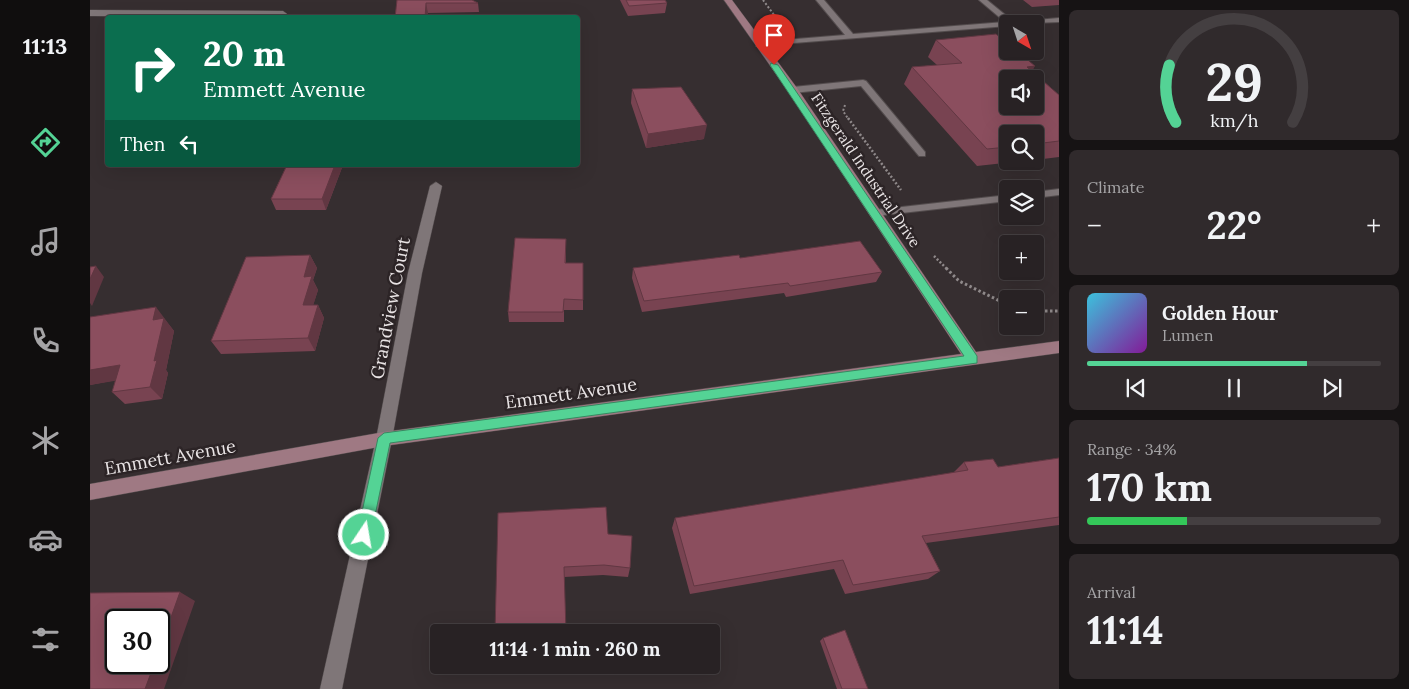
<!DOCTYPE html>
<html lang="en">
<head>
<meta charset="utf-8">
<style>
	body { margin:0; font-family:Lora,serif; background:#302a2c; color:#f1f3f6; height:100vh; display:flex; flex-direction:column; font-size:19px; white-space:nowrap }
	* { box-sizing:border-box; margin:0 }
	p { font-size:16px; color:#a5a4a6 }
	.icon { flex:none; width:28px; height:28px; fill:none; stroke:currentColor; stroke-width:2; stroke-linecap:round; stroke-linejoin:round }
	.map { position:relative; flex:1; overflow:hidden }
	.panel { display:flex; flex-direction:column; gap:10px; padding:10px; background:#161314; width:350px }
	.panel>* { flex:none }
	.top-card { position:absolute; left:15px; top:15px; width:475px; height:152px; border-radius:5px; box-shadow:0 5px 20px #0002,0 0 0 1px #443f41; background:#0b6e4f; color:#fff; overflow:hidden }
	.needle { width:32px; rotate:141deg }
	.fabs { position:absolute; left:909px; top:15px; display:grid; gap:10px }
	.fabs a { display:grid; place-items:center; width:45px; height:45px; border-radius:5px; background:#282224; box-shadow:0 5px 20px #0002,0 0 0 1px #443f41; font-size:25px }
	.speed { position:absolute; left:15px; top:609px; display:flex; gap:10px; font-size:25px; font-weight:700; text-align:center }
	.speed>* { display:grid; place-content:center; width:65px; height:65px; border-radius:50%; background:#282224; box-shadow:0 5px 20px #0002,0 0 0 1px #443f41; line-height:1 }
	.speed .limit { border:2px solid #111; border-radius:8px; background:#fff; color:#111 }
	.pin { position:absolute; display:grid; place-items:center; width:42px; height:42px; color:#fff; margin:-51px -21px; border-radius:50% 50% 50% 0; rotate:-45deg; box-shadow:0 0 5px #0007 }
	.pin .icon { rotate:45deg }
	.me { position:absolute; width:55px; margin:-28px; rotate:12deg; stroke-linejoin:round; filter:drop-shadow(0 0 4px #0008) }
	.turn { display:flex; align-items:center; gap:18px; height:105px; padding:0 15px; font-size:22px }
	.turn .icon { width:65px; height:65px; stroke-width:2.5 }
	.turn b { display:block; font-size:35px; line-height:42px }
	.then { display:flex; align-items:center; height:48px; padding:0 15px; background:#0003; gap:10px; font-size:19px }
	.big { font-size:38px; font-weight:700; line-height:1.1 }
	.panel .tile { flex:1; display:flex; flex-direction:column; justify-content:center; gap:8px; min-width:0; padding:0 18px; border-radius:8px; background:#302a2c }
	.panel .dial { align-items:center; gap:0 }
	.dial svg { height:130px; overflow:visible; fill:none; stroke:#443f41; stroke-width:7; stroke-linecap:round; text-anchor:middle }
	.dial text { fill:#f1f3f6; stroke:none }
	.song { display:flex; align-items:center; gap:15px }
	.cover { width:60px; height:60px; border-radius:8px; background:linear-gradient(135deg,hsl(190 70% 55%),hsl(290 70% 35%)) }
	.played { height:5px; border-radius:2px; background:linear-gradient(90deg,#54d395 75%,#443f41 75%) }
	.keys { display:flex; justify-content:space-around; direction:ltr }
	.heat { display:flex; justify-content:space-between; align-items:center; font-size:28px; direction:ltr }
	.charge { height:8px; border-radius:4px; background:linear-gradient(90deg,#34c759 34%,#443f41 0) }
	.trip { position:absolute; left:340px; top:624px; width:290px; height:50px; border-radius:5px; background:#282224; box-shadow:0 5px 20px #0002,0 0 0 1px #443f41; font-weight:700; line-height:50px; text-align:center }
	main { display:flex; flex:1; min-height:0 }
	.menu { display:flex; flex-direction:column; width:90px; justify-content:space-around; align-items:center; background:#100e0e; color:#a5a4a6 }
	.menu .icon { width:35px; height:35px }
	.menu .active { color:#54d395 }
	.menu b { font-size:22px; color:#f1f3f6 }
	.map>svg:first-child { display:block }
</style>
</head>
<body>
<main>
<nav class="menu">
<b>11:13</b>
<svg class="icon active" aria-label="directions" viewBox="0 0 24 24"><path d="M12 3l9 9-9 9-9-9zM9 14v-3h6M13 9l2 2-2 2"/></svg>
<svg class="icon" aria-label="music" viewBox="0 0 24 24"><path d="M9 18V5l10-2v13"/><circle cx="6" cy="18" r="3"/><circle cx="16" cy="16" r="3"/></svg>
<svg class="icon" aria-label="phone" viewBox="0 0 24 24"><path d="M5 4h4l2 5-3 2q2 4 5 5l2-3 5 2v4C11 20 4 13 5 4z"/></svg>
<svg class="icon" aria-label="climate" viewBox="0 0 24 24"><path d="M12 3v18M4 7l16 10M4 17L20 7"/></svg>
<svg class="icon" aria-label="car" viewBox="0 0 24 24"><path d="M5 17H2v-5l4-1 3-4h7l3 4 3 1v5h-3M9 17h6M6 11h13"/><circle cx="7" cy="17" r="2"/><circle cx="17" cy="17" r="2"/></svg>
<svg class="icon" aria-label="filters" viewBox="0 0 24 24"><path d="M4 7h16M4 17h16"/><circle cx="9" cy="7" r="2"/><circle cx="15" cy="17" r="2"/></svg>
</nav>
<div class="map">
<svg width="969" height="689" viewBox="0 0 969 689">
	<rect width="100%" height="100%" fill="#362e30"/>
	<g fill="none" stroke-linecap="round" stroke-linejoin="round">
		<g stroke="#534c4d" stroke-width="2">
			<g id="lane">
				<path d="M726,0H734L763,34L915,22L889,0H897L924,22L969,18V22L918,24V26L666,46V42H669L755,35Z"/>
				<path d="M773,80L776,81L835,152V156H829L771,86L703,93L699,90L703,87Z"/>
				<path d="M969,189V195L945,198V192Z"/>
				<path d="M918,195V201L785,216L780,213L785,210Z"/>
			</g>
		</g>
		<g stroke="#534c4d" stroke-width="1">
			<g id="street">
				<path d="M0,10L193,11L197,14L193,17L0,16Z"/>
				<path d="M346,182L352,186L332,273L302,439L252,689H230L286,439L318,273L340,186Z"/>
			</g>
		</g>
		<g stroke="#534c4d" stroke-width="1">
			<path id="secondary" d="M634,0H642L707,88L886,352L969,341V353L294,446L0,500V484L294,432L871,354L698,91Z"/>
		</g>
		<g stroke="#8f898a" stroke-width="2" stroke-dasharray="2 2" stroke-linecap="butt">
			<path d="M673,0L690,23"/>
			<path d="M755,105L753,111L759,120"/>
		</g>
		<g stroke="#8f898a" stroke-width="2.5" stroke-dasharray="2 2" stroke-linecap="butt">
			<path d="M758,118L811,190"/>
			<path d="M844,256L857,269"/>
		</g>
		<g stroke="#8f898a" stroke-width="3" stroke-dasharray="2.5 2.5" stroke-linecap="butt">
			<path d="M856,268L869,281L918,305"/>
			<path d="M945,311H969"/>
		</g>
		<use href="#lane" fill="#7f7678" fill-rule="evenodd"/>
		<use href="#street" fill="#7f7678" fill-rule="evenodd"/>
		<use href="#secondary" fill="#9f7983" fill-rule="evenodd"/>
	</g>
	<g fill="#784351">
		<path d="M307,0L388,3L389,12L338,13V18H305Z"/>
		<path d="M530,0H575L577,3L575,13L538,16Z"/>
		<path d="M933,0H969V5L942,7Z"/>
		<path d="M846,40L942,71L969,95V157L945,160V134H918V161H933L887,166L814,84L822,67L847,65L838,57Z"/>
		<path d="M542,89L614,139L556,148L541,103Z"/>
		<path d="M197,165H253L236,210H186L181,199Z"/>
		<path d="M476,249V263H493V310H474V322H419L418,312Z"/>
		<path d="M220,255L227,268L223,280L228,290L223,305H228L234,318L225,351L131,354L121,341Z"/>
		<path d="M650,258L792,272L786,282L696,297L694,293L552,312L542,278L543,268Z"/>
		<path d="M76,320V321L84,331L76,370L78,373L72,399L35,404L22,392L26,380L0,385Z"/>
		<path d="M969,458V525L836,543L850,571L838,579L755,594L744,569L600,594L582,528L585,518L863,473L874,462L908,467Z"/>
		<path d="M408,513L518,534L540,568L538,577L513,575L474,577Z"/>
		<path d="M733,638L778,689H747L730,641Z"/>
	</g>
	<g fill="#613742">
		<path d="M336,3L338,13V18H335Z"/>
		<path d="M945,66L938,79L937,67Z"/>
		<path d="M617,125L614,139L556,148L558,134Z"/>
		<path d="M245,165H253L236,210L232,199Z"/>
		<path d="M220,255L227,268L223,280L228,290L219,319L213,305L214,277Z"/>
		<path d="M6,266L14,277L2,306L0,303V279Z"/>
		<path d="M228,305L234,318L225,351L218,338Z"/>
		<path d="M66,307L84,331L76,370L78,373L72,399L60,387L64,361L63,320Z"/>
		<path d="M30,365L42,378L0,385V370Z"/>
		<path d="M90,592L105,601L74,689H55L65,662H69V651Z"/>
	</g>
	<g fill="#8b4e5e" stroke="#613742" fill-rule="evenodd">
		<path d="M307,0H382L388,3H336L335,18H305Z"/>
		<path d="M536,0H575L577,3L539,6Z"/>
		<path d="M906,34L918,44V51H927L945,66L937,67L969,95V141L945,144V134H918V147L897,149L822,67L872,63L846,40ZM918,79H945V106H918Z"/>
		<path d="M591,87L617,125L558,134L542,89Z"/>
		<path d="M197,165H245L232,199H181Z"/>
		<path d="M425,238L476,239L475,263H493V300L474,299L473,312H418Z"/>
		<path d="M770,241L792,272L700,286L698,283L554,301L543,268L649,255L650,258Z"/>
		<path d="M220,255L214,277L222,276L213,305H228L218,338L121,341L156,257Z"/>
		<path d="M6,266L0,279V267Z"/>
		<path d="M66,307L63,320L74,318L64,361L67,360L60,387L22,392L30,365L0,370V317Z"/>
		<path d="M969,458V517L832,536L850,571L763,585L753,560L604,586L585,518L878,470L874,462L903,459L908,467Z"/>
		<path d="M516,507L518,534L542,536L540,568L514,565L474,567L476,632H405L408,513Z"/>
		<path d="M90,592L69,651V620H26V662H65L55,689H0V593Z"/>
		<path d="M755,630L778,689H752L733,638Z"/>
	</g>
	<path fill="#54d395" stroke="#378961" d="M681,63L688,65L887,356V363L300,443L281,535L279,540L274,542L269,540L267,535L288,438L294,433L874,356L680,65Z"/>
	<g text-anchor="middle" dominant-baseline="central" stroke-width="5" stroke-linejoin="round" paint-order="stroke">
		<g font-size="15" fill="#e9e4e5" stroke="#2c2426">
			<text transform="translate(776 170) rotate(56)">Fitzgerald Industrial Drive</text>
		</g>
		<g font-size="18" fill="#e9e4e5" stroke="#2c2426">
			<text transform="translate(300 308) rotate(-79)">Grandview Court</text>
			<text transform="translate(481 393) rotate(-8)">Emmett Avenue</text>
			<text transform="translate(80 457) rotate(-10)">Emmett Avenue</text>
		</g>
	</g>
</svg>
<div class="fabs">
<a><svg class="needle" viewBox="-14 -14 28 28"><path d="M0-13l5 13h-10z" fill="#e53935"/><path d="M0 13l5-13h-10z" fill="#a5a4a6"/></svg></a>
<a><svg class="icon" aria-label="sound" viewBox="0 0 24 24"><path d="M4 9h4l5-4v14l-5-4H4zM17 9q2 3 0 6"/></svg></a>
<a><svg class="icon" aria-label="search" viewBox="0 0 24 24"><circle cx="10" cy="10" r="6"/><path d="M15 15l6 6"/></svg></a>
<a><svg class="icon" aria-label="layers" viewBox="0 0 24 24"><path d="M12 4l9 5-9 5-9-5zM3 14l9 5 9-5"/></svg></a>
<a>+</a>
<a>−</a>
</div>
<div class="speed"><div class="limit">30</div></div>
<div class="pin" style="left:684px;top:65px;background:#d93025"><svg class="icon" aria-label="arrive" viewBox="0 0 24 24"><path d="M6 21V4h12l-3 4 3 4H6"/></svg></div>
<svg class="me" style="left:274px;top:535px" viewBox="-20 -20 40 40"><circle r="17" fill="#54d395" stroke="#fff" stroke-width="3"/><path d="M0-11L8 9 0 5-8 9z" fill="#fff"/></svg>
<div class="trip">11:14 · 1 min · 260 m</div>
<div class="top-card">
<div class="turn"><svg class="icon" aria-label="right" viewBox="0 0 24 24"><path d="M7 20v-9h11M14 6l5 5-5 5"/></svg><div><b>20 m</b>Emmett Avenue</div></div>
<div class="then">Then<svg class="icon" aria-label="left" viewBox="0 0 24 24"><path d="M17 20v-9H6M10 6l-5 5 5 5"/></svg></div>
</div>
</div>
<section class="panel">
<div class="tile dial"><svg viewBox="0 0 100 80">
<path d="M14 69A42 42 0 1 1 86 69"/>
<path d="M14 69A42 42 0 0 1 10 34" stroke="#54d395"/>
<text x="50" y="56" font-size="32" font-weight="700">29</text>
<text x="50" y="72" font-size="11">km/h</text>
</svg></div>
<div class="tile"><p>Climate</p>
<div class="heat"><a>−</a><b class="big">22°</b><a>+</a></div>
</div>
<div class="tile">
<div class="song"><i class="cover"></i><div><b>Golden Hour</b><p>Lumen</p></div></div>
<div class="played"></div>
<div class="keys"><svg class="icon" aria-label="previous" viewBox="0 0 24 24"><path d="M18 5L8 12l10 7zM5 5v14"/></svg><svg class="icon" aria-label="pause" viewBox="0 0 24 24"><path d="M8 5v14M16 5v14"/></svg><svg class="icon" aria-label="next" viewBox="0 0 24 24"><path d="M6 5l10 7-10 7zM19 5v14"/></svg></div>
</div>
<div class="tile"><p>Range · 34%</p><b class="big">170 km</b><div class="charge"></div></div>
<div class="tile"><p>Arrival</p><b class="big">11:14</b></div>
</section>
</main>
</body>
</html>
